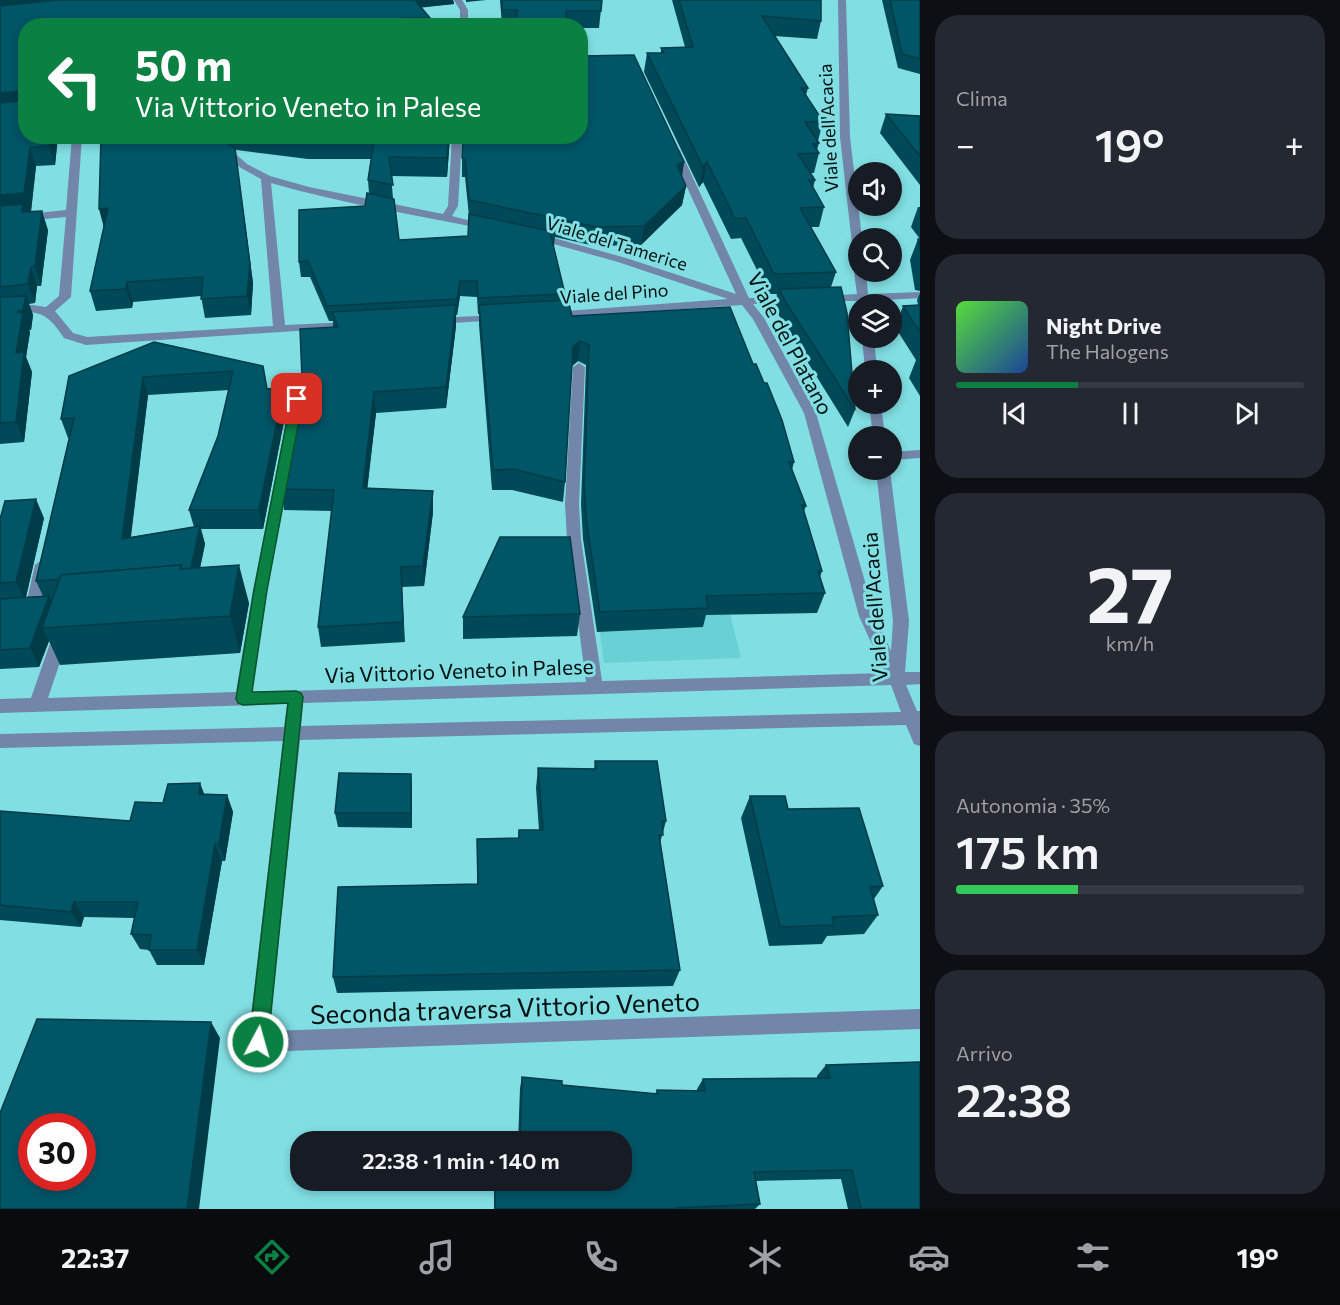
<!DOCTYPE html>
<html lang="it">
<head>
<meta charset="utf-8">
<style>
	body { margin:0; font-family:Commissioner,sans-serif; background:#242831; color:#f1f3f6; height:100vh; display:flex; flex-direction:column; font-size:22px; white-space:nowrap }
	* { box-sizing:border-box; margin:0 }
	p { font-size:20px; color:#9ea1a6 }
	.icon { flex:none; width:33px; height:33px; fill:none; stroke:currentColor; stroke-width:2; stroke-linecap:round; stroke-linejoin:round }
	.map { position:relative; flex:1; overflow:hidden }
	.side { display:flex; flex-direction:column; gap:15px; padding:15px; background:#0d0f14; width:420px }
	.side>* { flex:none }
	.hud { position:absolute; left:18px; top:18px; width:570px; height:126px; border-radius:24px; box-shadow:0 3px 9px #0003; background:#0b8043; color:#fff; overflow:hidden }
	.controls { position:absolute; left:848px; top:162px; display:grid; gap:12px }
	.controls a { display:grid; place-items:center; width:54px; height:54px; border-radius:50%; background:#171b24; box-shadow:0 3px 9px #0003; font-size:30px }
	.speed { position:absolute; left:18px; top:1113px; display:flex; gap:12px; font-size:30px; font-weight:700; text-align:center }
	.speed>* { display:grid; place-content:center; width:78px; height:78px; border-radius:50%; background:#171b24; box-shadow:0 3px 9px #0003; line-height:1 }
	.speed .limit { border:9px solid #d22; background:#fff; color:#111 }
	.pin { position:absolute; display:grid; place-items:center; width:51px; height:51px; color:#fff; margin:-26px; border-radius:12px; box-shadow:0 3px 9px #0006 }
	.me { position:absolute; width:66px; margin:-33px; rotate:6deg; stroke-linejoin:round; filter:drop-shadow(0 0 4px #0008) }
	.turn { display:flex; align-items:center; gap:21px; height:126px; padding:0 18px; font-size:27px }
	.turn .icon { width:78px; height:78px; stroke-width:2.5 }
	.turn b { display:block; font-size:42px; line-height:51px }
	.big { font-size:45px; font-weight:600; line-height:1.1 }
	.side .card { flex:1; display:flex; flex-direction:column; justify-content:center; gap:9px; min-width:0; padding:0 21px; border-radius:24px; background:#242831 }
	.side .dial { align-items:center; gap:0 }
	.dial b { font-size:78px; line-height:1 }
	.song { display:flex; align-items:center; gap:18px }
	.cover { width:72px; height:72px; border-radius:9px; background:linear-gradient(135deg,hsl(110 70% 55%),hsl(220 70% 35%)) }
	.played { height:6px; border-radius:3px; background:linear-gradient(90deg,#0b8043 35%,#363941 35%) }
	.keys { display:flex; justify-content:space-around; direction:ltr }
	.heat { display:flex; justify-content:space-between; align-items:center; font-size:33px; direction:ltr }
	.charge { height:9px; border-radius:4px; background:linear-gradient(90deg,#34c759 35%,#363941 0) }
	.trip { position:absolute; left:290px; top:1131px; width:342px; height:60px; border-radius:24px; background:#171b24; box-shadow:0 3px 9px #0003; font-weight:600; line-height:60px; text-align:center }
	.dock { display:flex; height:96px; justify-content:space-around; align-items:center; background:#090b0e; color:#9ea1a6 }
	.dock .icon { width:42px; height:42px }
	.dock .selected { color:#0b8043 }
	.dock b { font-size:27px; color:#f1f3f6 }
	main { display:flex; flex:1; min-height:0 }
	.map>svg:first-child { display:block }
</style>
</head>
<body>
<main>
<div class="map">
<svg width="920" height="1209" viewBox="0 0 920 1209">
	<rect width="100%" height="100%" fill="#81dee2"/>
	<path fill="#69d0d5" d="M696,475L741,658L604,663L588,546Z"/>
	<g fill="none" stroke-linecap="round" stroke-linejoin="round">
		<g fill="#7186a8" fill-rule="evenodd">
			<path d="M454,0H462L468,10V26H460V10Z"/>
			<path d="M838,0H846L850,137L862,238H858V256L853,253L840,137Z"/>
			<path d="M72,136H82L71,297L55,311L73,333L87,337L273,326L261,179L241,168L205,136H215L247,164L270,176L309,187L443,214L448,206L452,136H462L458,206L452,216L494,227L489,230C417,215 343,204 271,183L285,325L351,322L355,323V327L86,345L64,338C44,307 34,311 0,315V309L32,305L46,307L59,296L66,217L0,223V217L66,210Z"/>
			<path d="M675,147L680,150L749,298L794,297L800,300L794,303L753,304L764,318L816,413L875,616L891,651L893,621L876,470H890L909,621L905,672H920V684L906,685L917,711H920V746L914,744L906,725L300,740L269,1031L920,1009V1029L258,1052L251,1049L248,1042L283,741L0,748V734L284,727L287,704L0,713V699L31,698L53,635L56,631H66L69,635L48,698L236,692L253,590L293,396H301L303,399L267,590L252,692L586,682L567,539L565,504L573,367L579,363L585,367L579,504L581,539L602,681L885,673L859,616L804,413L753,319L742,305L552,318L546,315L552,312L728,299L618,262L532,238L531,236L536,233L626,258L736,294L670,150ZM891,685L901,712L301,726L303,703Z"/>
			<path d="M858,269V272H866L868,294L920,292V298L869,301V304H859L858,301H820L818,299L824,296L857,294L854,272Z"/>
			<path d="M498,315L502,316V320L435,324L429,321L435,318Z"/>
			<path d="M862,338H874L877,370H865Z"/>
			<path d="M869,404H881L885,436H873Z"/>
			<path d="M920,450V458L891,460V452Z"/>
			<path d="M42,560L49,565L41,609L38,613H28L25,609L35,565Z"/>
		</g>
	</g>
	<g fill="#004959" fill-rule="evenodd">
		<path d="M0,0H453L454,4L421,7L430,18V26H26L58,136L55,165L36,166L31,211L48,230L41,286H37L35,303L29,304L33,315L31,330H29L30,332L26,357L32,372L24,442L0,444Z"/>
		<path d="M500,0H602L599,28H580V26H502Z"/>
		<path d="M672,0H821V21L817,39L774,36L808,88L806,95L823,121L818,141L819,143L817,150L819,153L814,173H810L815,180L813,188L824,207L819,227H811L836,272L831,287L855,410L848,427L782,321L774,306L777,294H769L741,238L731,239L703,182L699,187L644,72L647,53H661V48L685,47Z"/>
		<path d="M882,0H920V74L898,68Z"/>
		<path d="M886,114L920,116V185L880,133Z"/>
		<path d="M219,136H450L447,177L391,176L393,198L399,240L468,236L469,216L465,177H462V158L684,162L682,177L686,186L682,205L641,245L595,246L555,237L554,247L565,294L564,300L572,316L753,364L794,462L792,470L806,506L804,511L822,571L820,577L825,593L817,613L706,615L703,627L597,632L583,539L581,504L586,365L578,361L572,366L565,482L563,502L512,490H492L479,325V314H478L477,297L460,296L457,315H456V326L446,408L376,413L367,488L433,491V512L424,586L402,587L405,642L321,647L318,627L332,511L284,510L281,489L333,327V321H329L310,277H301L299,262L365,206L369,193L368,180L371,159H308L237,150L235,149L253,283L251,315L205,318L201,296L133,302L132,308L96,311L90,291L104,228L223,141L232,147Z"/>
		<path d="M918,207H920V291L915,290L910,260L918,239H920L911,227Z"/>
		<path d="M920,293V396L909,378L916,360L895,327L903,306L918,305L917,300Z"/>
		<path d="M263,366L267,389L284,387L287,406L263,529H201L205,544L200,568L249,603L240,653L60,665L49,641L39,667L0,669V519L44,518L26,597L43,596L36,581L69,438H68L61,419L69,376ZM229,390L218,436L189,510L194,527L131,537L148,395Z"/>
		<path d="M580,614L577,636L463,639V617Z"/>
		<path d="M595,761L666,821L660,843L680,970L673,986L337,993L333,977L477,884V839L518,838L519,830H539L536,788L538,768L594,769Z"/>
		<path d="M412,789V828L338,827L335,813Z"/>
		<path d="M204,794L227,795L233,812L225,861H222L204,965H157L149,950L140,949L131,934L134,918L84,917L81,927L0,920V811L130,821L163,803Z"/>
		<path d="M750,796L788,809L883,886L874,899L878,915L864,934L827,936L822,944L769,946L741,818Z"/>
		<path d="M826,1065L920,1209H848L841,1179L756,1181L760,1204L755,1209H494V1180H621V1142H518L520,1088L522,1077L562,1085L655,1094L657,1090L697,1091V1089L703,1079L817,1078V1076Z"/>
	</g>
	<g fill="#003c48">
		<path d="M0,0H130L0,15Z"/>
		<path d="M408,0H453L454,4L409,9Z"/>
		<path d="M466,0H486L466,2Z"/>
		<path d="M20,91L26,108L0,111V93Z"/>
		<path d="M51,136H58L55,165L49,146Z"/>
		<path d="M449,136H450L447,177V158Z"/>
		<path d="M30,148L36,166L31,211L0,215V195Z"/>
		<path d="M235,148L253,283L251,315L247,296Z"/>
		<path d="M684,162L681,180L677,165Z"/>
		<path d="M707,162L703,182L699,187L703,167Z"/>
		<path d="M686,186L682,205L641,245L644,226Z"/>
		<path d="M108,208L104,228L99,209Z"/>
		<path d="M42,211L48,230L41,286L35,266Z"/>
		<path d="M31,267L37,286L35,303L28,284Z"/>
		<path d="M460,281V296L457,315V299Z"/>
		<path d="M127,282L133,302L132,308L126,289Z"/>
		<path d="M26,296L33,315L31,330H29L30,332L26,357L32,372L24,442L16,422V353L17,312Z"/>
		<path d="M456,305V326L446,408V387Z"/>
		<path d="M580,341L578,361L571,367L573,347Z"/>
		<path d="M143,377L148,395L128,557L122,539Z"/>
		<path d="M284,387L287,406L263,529L259,510Z"/>
		<path d="M374,392L376,413L365,509L363,488Z"/>
		<path d="M433,491V512L424,586L423,566Z"/>
		<path d="M36,499L44,518L25,601L16,582Z"/>
		<path d="M200,526L205,544L196,587L191,569Z"/>
		<path d="M239,565L249,603L240,653L230,616Z"/>
		<path d="M49,596L58,615L42,628L49,641L39,667L30,648Z"/>
		<path d="M411,774L412,789V828L411,813Z"/>
		<path d="M200,783L207,801L199,794Z"/>
		<path d="M227,795L233,812L225,861L219,844Z"/>
		<path d="M215,844L222,861L204,965L197,950Z"/>
		<path d="M74,902L84,917L81,927L71,912Z"/>
		<path d="M211,1022L220,1038L199,1209H187Z"/>
	</g>
	<g fill="#005567" stroke="#003c48" stroke-width="1.5" fill-rule="evenodd">
		<path d="M57,0H415L430,18H402V26H26V136H51L49,146L30,148L24,193L0,195V103L20,101L23,99L20,91L0,93V6Z"/>
		<path d="M502,0H602L601,11H566L567,26H516L517,10H502Z"/>
		<path d="M679,0H821V21L762,16L808,88H801L823,121L805,122L819,143L813,144L819,153L798,154L815,180H809L824,207L800,208L836,272L774,274L746,218L735,219L707,162L703,167L647,53H664L661,48L693,47Z"/>
		<path d="M890,0H920V59L902,54Z"/>
		<path d="M634,55L684,162L677,165L686,186L644,226L597,227L469,200L465,159L462,158L463,136H580V56Z"/>
		<path d="M886,114L920,116V156Z"/>
		<path d="M101,136H218L223,141L235,148L250,264L247,296L201,299L203,277L127,282L126,289L90,291L108,208L99,209Z"/>
		<path d="M273,136H449L447,158L389,157L393,185L368,180L374,141L306,140Z"/>
		<path d="M367,193L394,199L399,240L468,236L469,214L555,232H550L565,294L478,298L477,281H460L457,299L327,306L308,261L299,262V210L365,206Z"/>
		<path d="M23,204L22,212L42,211L35,266L31,267L28,284L0,287V206Z"/>
		<path d="M918,239H920V251Z"/>
		<path d="M841,287L847,313L855,410L787,304L779,289Z"/>
		<path d="M26,296L23,310L17,312L23,313L16,353L24,352L16,422L0,423V297Z"/>
		<path d="M568,300L572,316L730,307L753,364H756L764,383H767L782,420L794,462H789L806,506L802,505L822,571H818L825,593L706,596L708,608L600,612L586,519L584,484L589,345L580,341L573,347L565,482L513,469L493,470L479,305Z"/>
		<path d="M456,305L446,387L374,392L363,488L433,491L423,566L401,567L403,622L318,627L334,490L281,489L302,378L300,329L338,327L332,312Z"/>
		<path d="M920,305V332L903,306Z"/>
		<path d="M154,342L263,366L267,389L284,387L259,510H189L218,436L233,371L143,377L122,539L200,526L191,568L182,569L181,565L61,575L60,579L36,581L74,418L61,419L69,376Z"/>
		<path d="M36,499L16,582L0,583V519L5,501Z"/>
		<path d="M500,537H570L580,614L463,617Z"/>
		<path d="M181,565L180,569L239,565L230,616L42,628L61,575Z"/>
		<path d="M49,596L30,648L0,650V599Z"/>
		<path d="M595,761H657L666,821H662L663,835H659L680,970L333,977L338,887L478,884L477,839L519,838V830H543L538,768L596,769Z"/>
		<path d="M339,773L411,774V813H335Z"/>
		<path d="M200,783L199,794L227,795L219,844H215L197,950H149L151,935L131,934L138,902H74L71,912L0,905V811L130,821L135,802L163,803L168,784Z"/>
		<path d="M750,796H785L788,809L859,808L883,886L870,887L878,915L832,917L834,925L780,927Z"/>
		<path d="M37,1019L211,1022L187,1209H0V1113ZM32,1126H82V1178H32Z"/>
		<path d="M920,1062V1209H861L852,1170L754,1172L760,1204L676,1208V1209H495V1180H621V1142H520L522,1077L562,1081V1085L658,1094L657,1090L705,1091L703,1079L830,1078L826,1065Z"/>
	</g>
	<path fill="#0b8043" stroke="#07532c" stroke-width="1.5" d="M297,395L303,399L267,590L252,692L296,691L301,693L303,697L268,1042L265,1049L258,1051L252,1049L249,1042L288,703L243,705L238,703L236,699L254,590L291,399Z"/>
	<g text-anchor="middle" dominant-baseline="central" stroke-width="6" stroke-linejoin="round" paint-order="stroke">
		<g font-size="18" fill="#001112" stroke="#81dee2">
			<text transform="translate(828 128) rotate(-93)">Viale dell'Acacia</text>
			<text transform="translate(617 243) rotate(17)">Viale del Tamerice</text>
			<text transform="translate(614 293) rotate(-4)">Viale del Pino</text>
		</g>
		<g font-size="21" fill="#001112" stroke="#81dee2">
			<text transform="translate(791 343) rotate(62)">Viale del Platano</text>
			<text transform="translate(874 607) rotate(-94)">Viale dell'Acacia</text>
			<text transform="translate(459 670) rotate(-2)">Via Vittorio Veneto in Palese</text>
		</g>
		<g font-size="26" fill="#001112" stroke="#81dee2">
			<text transform="translate(505 1007) rotate(-2)">Seconda traversa Vittorio Veneto</text>
		</g>
	</g>
</svg>
<div class="controls">
<a><svg class="icon" aria-label="sound" viewBox="0 0 24 24"><path d="M4 9h4l5-4v14l-5-4H4zM17 9q2 3 0 6"/></svg></a>
<a><svg class="icon" aria-label="search" viewBox="0 0 24 24"><circle cx="10" cy="10" r="6"/><path d="M15 15l6 6"/></svg></a>
<a><svg class="icon" aria-label="layers" viewBox="0 0 24 24"><path d="M12 4l9 5-9 5-9-5zM3 14l9 5 9-5"/></svg></a>
<a>+</a>
<a>−</a>
</div>
<div class="speed"><div class="limit">30</div></div>
<div class="pin" style="left:297px;top:399px;background:#d93025"><svg class="icon" aria-label="arrive" viewBox="0 0 24 24"><path d="M6 21V4h12l-3 4 3 4H6"/></svg></div>
<svg class="me" style="left:258px;top:1042px" viewBox="-20 -20 40 40"><circle r="17" fill="#0b8043" stroke="#fff" stroke-width="3"/><path d="M0-11L8 9 0 5-8 9z" fill="#fff"/></svg>
<div class="trip">22:38 · 1 min · 140 m</div>
<div class="hud">
<div class="turn"><svg class="icon" aria-label="left" viewBox="0 0 24 24"><path d="M17 20v-9H6M10 6l-5 5 5 5"/></svg><div><b>50 m</b>Via Vittorio Veneto in Palese</div></div>
</div>
</div>
<section class="side">
<div class="card"><p>Clima</p>
<div class="heat"><a>−</a><b class="big">19°</b><a>+</a></div>
</div>
<div class="card">
<div class="song"><i class="cover"></i><div><b>Night Drive</b><p>The Halogens</p></div></div>
<div class="played"></div>
<div class="keys"><svg class="icon" aria-label="previous" viewBox="0 0 24 24"><path d="M18 5L8 12l10 7zM5 5v14"/></svg><svg class="icon" aria-label="pause" viewBox="0 0 24 24"><path d="M8 5v14M16 5v14"/></svg><svg class="icon" aria-label="next" viewBox="0 0 24 24"><path d="M6 5l10 7-10 7zM19 5v14"/></svg></div>
</div>
<div class="card dial"><b>27</b><p>km/h</p></div>
<div class="card"><p>Autonomia · 35%</p><b class="big">175 km</b><div class="charge"></div></div>
<div class="card"><p>Arrivo</p><b class="big">22:38</b></div>
</section>
</main>
<nav class="dock">
<b>22:37</b>
<svg class="icon selected" aria-label="directions" viewBox="0 0 24 24"><path d="M12 3l9 9-9 9-9-9zM9 14v-3h6M13 9l2 2-2 2"/></svg>
<svg class="icon" aria-label="music" viewBox="0 0 24 24"><path d="M9 18V5l10-2v13"/><circle cx="6" cy="18" r="3"/><circle cx="16" cy="16" r="3"/></svg>
<svg class="icon" aria-label="phone" viewBox="0 0 24 24"><path d="M5 4h4l2 5-3 2q2 4 5 5l2-3 5 2v4C11 20 4 13 5 4z"/></svg>
<svg class="icon" aria-label="climate" viewBox="0 0 24 24"><path d="M12 3v18M4 7l16 10M4 17L20 7"/></svg>
<svg class="icon" aria-label="car" viewBox="0 0 24 24"><path d="M5 17H2v-5l4-1 3-4h7l3 4 3 1v5h-3M9 17h6M6 11h13"/><circle cx="7" cy="17" r="2"/><circle cx="17" cy="17" r="2"/></svg>
<svg class="icon" aria-label="filters" viewBox="0 0 24 24"><path d="M4 7h16M4 17h16"/><circle cx="9" cy="7" r="2"/><circle cx="15" cy="17" r="2"/></svg>
<b>19°</b>
</nav>
</body>
</html>
